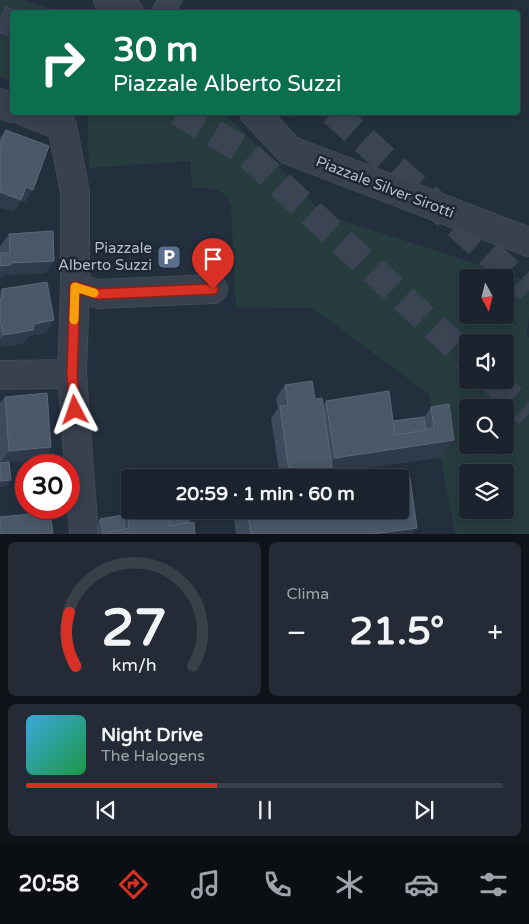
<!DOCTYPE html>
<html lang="it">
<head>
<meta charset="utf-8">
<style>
	body { margin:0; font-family:"Varela Round",sans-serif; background:#242b36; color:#f1f3f6; height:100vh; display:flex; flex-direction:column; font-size:19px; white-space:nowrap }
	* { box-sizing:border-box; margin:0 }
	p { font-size:16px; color:#a0a4aa }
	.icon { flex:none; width:28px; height:28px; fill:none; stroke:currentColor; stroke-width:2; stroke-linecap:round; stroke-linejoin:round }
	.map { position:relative; height:534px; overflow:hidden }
	.drawer { display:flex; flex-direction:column; gap:8px; padding:8px; background:#0f1319; flex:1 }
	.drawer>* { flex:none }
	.top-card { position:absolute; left:10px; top:10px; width:510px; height:105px; border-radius:5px; box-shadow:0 2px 12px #0003,0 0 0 1px #39404a; background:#0b6e4f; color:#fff; overflow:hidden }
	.needle { width:32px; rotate:173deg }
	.controls { position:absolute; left:459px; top:269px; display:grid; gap:10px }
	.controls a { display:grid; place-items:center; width:55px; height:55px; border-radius:5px; background:#1b232e; box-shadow:0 2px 12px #0003,0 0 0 1px #39404a; font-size:25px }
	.speed { position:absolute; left:15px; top:454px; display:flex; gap:10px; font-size:25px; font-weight:700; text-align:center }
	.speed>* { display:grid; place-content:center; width:65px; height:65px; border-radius:50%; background:#1b232e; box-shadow:0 2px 12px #0003,0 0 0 1px #39404a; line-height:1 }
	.speed .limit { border:8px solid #d22; background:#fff; color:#111 }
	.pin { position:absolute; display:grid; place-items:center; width:42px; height:42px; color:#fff; margin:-51px -21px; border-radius:50% 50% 50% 0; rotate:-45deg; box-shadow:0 0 5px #0007 }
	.pin .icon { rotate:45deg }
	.me { position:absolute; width:55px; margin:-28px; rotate:356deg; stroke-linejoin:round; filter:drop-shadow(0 0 4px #0008) }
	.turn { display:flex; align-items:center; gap:18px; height:105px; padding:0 20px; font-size:22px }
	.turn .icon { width:65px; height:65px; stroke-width:2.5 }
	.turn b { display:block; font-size:35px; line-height:42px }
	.big { font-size:38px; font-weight:800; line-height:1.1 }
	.drawer .tile { flex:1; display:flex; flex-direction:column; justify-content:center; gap:8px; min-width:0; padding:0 18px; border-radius:8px; background:#242b36 }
	.drawer .dial { align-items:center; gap:0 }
	.dial svg { height:130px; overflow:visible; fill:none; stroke:#39404a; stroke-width:7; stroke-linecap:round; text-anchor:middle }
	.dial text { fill:#f1f3f6; stroke:none }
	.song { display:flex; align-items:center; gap:15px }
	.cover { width:60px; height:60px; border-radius:8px; background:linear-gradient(135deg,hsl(200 70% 55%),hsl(140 70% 35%)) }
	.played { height:5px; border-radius:2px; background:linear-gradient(90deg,#d93025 40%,#39404a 40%) }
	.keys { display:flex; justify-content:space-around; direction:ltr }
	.heat { display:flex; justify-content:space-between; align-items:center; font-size:28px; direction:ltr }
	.drawer .tiles { flex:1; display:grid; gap:8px; grid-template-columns:1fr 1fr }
	.tile:last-child { grid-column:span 2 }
	.trip { position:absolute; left:121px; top:469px; width:288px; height:50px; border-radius:5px; background:#1b232e; box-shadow:0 2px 12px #0003,0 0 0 1px #39404a; font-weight:800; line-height:50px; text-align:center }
	.dock { display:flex; height:80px; justify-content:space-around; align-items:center; background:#0b0e12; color:#a0a4aa }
	.dock .icon { width:35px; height:35px }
	.dock .current { color:#d93025 }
	.dock b { font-size:22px; color:#f1f3f6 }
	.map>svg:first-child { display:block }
</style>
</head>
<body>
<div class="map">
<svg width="529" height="534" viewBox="0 0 529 534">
	<rect width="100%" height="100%" fill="#242f3e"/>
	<g fill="#263c3f" fill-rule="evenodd">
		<path d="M0,0H22L60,12H12V82L0,77Z"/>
		<path d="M87,113H224L280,168L323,214L529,281V317L526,335L529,338V534H455L429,394L312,308L236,307L231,207C227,188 209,187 193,188L190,161L89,168ZM468,278H505V315H468ZM468,342H505V380H468ZM468,408H505V445H468ZM468,472H505V510H468Z"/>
	</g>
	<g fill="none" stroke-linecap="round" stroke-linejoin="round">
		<g stroke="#3a4453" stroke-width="28" stroke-dasharray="28 14" stroke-linecap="butt">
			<path d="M156,0L177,12"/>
			<path d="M0,19L12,23"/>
			<path d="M178,112L243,150L468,358"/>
			<path d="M333,112L529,290"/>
			<path d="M492,380L529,414"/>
		</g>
		<g stroke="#414a57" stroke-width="30">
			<g id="minor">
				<path d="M108,0L129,12"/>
				<path d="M0,103L12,108"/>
				<path d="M26,112L62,126L75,192V287L72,374L84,534"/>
				<path d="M254,112L289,150L529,242"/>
				<path d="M75,287L98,294L213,289"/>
				<path d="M0,375L72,374"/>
			</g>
		</g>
		<use href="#minor" stroke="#38414e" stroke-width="28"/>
	</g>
	<g fill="#3f4b5c">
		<path d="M286,112H298L295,117Z"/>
		<path d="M6,130L25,202L21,201L13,212L0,207V138Z"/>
		<path d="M9,234L46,273L4,275L2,278H0V246Z"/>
		<path d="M2,289L54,320L45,333L29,336L24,343L0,347V292Z"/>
		<path d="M285,385L315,399L323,405L326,401L393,421L424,417L431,407L442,457L333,473L331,478H280L271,418L278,408L276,398Z"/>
		<path d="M5,397L51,447L42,460L9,462L11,480L6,487H0V403Z"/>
		<path d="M127,510L189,522L195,534H97L96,525L100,519L123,515Z"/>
		<path d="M241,510H400L412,534H236L234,520Z"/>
	</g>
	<g fill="#2f3b4b">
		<path d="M26,187L33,190L25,202L21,201L13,212L0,207V192Z"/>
		<path d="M54,261L46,273L4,275L2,278H0V266L11,263Z"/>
		<path d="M54,320L45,333L29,336L24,343L0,347V339L3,335L34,324Z"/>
		<path d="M454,440L442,457L323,475L335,458Z"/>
		<path d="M51,447L42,460L0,463L9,451Z"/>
		<path d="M333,474L331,478H307Z"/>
		<path d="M11,480L6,487H0V481Z"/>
		<path d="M417,528L412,534H373Z"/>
	</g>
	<g fill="#4b5868" stroke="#5c6777">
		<path d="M6,130L49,146L33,190L26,187L21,200L0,192V145Z"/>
		<path d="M53,231L54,261L11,263V265L0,266V253H10L9,234Z"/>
		<path d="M47,282L54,320L34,324L33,330L3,335L1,324H0V298H3L2,289Z"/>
		<path d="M312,381L315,399L322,398L333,474L307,478H290L280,406L288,405L285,385Z"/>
		<path d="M389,391L395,435L434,428L431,407L449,404L454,440L335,458L326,401Z"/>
		<path d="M47,393L51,447L9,451L5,397Z"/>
		<path d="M424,417L426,430L395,435L393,421Z"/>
		<path d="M9,462L11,480L0,481V463Z"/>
		<path d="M410,478L417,528L373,534H251L247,510H400V480Z"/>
		<path d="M130,509V510H169L170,526L194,522L195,534H107V532L129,528L127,510Z"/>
		<path d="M169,510H188L189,522L170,526Z"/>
		<path d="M50,512L53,534H0V517Z"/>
		<path d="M123,515L125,529L107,532L106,534H103L100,519Z"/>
	</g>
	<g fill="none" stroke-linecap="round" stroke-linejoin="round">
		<g stroke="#8d1f18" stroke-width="12">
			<path id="route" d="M75,410L72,374L75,287L98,294L213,289"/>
		</g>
		<use href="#route" stroke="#d93025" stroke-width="9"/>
		<path stroke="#f59e0b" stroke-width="9" d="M74,320L75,287L94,293"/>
	</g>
	<defs>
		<g id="parking-square" transform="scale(1.25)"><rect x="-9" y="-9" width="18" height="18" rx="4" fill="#5c6f8a" stroke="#1d2633"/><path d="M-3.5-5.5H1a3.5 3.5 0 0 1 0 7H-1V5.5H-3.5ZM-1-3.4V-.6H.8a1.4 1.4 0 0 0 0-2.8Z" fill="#fff"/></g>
	</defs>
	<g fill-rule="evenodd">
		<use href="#parking-square" x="169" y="257"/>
	</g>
	<g text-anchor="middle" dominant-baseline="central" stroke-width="5" stroke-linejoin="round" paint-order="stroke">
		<g font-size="15" fill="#b4bcc9" stroke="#1d2633">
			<text transform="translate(385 187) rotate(21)">Piazzale Silver Sirotti</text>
		</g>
		<g font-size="15" fill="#b4bcc9" stroke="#1d2633" text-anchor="end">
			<text x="152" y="248">Piazzale<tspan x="152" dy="17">Alberto Suzzi</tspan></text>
		</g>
	</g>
</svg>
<div class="controls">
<a><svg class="needle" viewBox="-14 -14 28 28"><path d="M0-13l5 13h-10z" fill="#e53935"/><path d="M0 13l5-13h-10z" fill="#a0a4aa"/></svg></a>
<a><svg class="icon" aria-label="sound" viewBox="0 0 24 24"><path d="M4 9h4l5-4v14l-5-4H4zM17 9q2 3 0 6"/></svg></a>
<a><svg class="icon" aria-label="search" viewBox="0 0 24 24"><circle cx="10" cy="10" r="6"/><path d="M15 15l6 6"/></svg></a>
<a><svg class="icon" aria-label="layers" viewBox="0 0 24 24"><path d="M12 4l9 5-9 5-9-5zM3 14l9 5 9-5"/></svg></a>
</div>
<div class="speed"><div class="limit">30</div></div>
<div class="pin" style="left:213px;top:289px;background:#d93025"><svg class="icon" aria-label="arrive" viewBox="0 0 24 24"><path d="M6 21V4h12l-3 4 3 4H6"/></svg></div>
<svg class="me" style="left:75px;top:410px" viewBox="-20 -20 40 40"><path d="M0-17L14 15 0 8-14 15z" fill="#d93025" stroke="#fff" stroke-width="4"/></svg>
<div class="trip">20:59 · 1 min · 60 m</div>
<div class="top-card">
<div class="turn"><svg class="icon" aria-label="right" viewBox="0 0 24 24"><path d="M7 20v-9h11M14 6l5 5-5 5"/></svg><div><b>30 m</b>Piazzale Alberto Suzzi</div></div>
</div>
</div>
<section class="drawer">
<div class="tiles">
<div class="tile dial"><svg viewBox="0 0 100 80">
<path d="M14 69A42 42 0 1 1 86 69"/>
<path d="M14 69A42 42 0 0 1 10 36" stroke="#d93025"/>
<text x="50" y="56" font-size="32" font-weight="700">27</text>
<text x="50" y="72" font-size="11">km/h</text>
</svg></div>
<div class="tile"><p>Clima</p>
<div class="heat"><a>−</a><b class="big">21.5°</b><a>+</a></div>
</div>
<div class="tile">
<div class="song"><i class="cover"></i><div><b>Night Drive</b><p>The Halogens</p></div></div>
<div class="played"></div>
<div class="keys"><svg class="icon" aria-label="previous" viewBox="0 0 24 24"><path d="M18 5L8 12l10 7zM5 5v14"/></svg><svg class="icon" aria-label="pause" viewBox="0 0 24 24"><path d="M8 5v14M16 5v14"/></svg><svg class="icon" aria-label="next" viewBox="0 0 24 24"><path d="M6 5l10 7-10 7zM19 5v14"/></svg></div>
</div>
</div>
</section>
<nav class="dock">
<b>20:58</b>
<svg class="icon current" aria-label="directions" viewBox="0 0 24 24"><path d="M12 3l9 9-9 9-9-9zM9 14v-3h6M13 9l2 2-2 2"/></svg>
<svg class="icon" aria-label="music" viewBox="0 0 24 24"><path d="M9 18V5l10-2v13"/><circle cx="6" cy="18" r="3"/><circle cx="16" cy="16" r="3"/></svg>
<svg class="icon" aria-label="phone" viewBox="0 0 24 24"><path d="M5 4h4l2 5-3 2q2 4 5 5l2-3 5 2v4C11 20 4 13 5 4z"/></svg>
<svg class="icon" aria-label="climate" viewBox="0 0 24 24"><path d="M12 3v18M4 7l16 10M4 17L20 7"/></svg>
<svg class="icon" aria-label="car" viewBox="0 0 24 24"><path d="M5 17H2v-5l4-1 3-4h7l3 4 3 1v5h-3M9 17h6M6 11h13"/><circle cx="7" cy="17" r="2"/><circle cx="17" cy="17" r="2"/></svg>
<svg class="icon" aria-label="filters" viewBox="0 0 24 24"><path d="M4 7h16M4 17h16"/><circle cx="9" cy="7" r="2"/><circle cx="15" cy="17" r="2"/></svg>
</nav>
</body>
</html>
